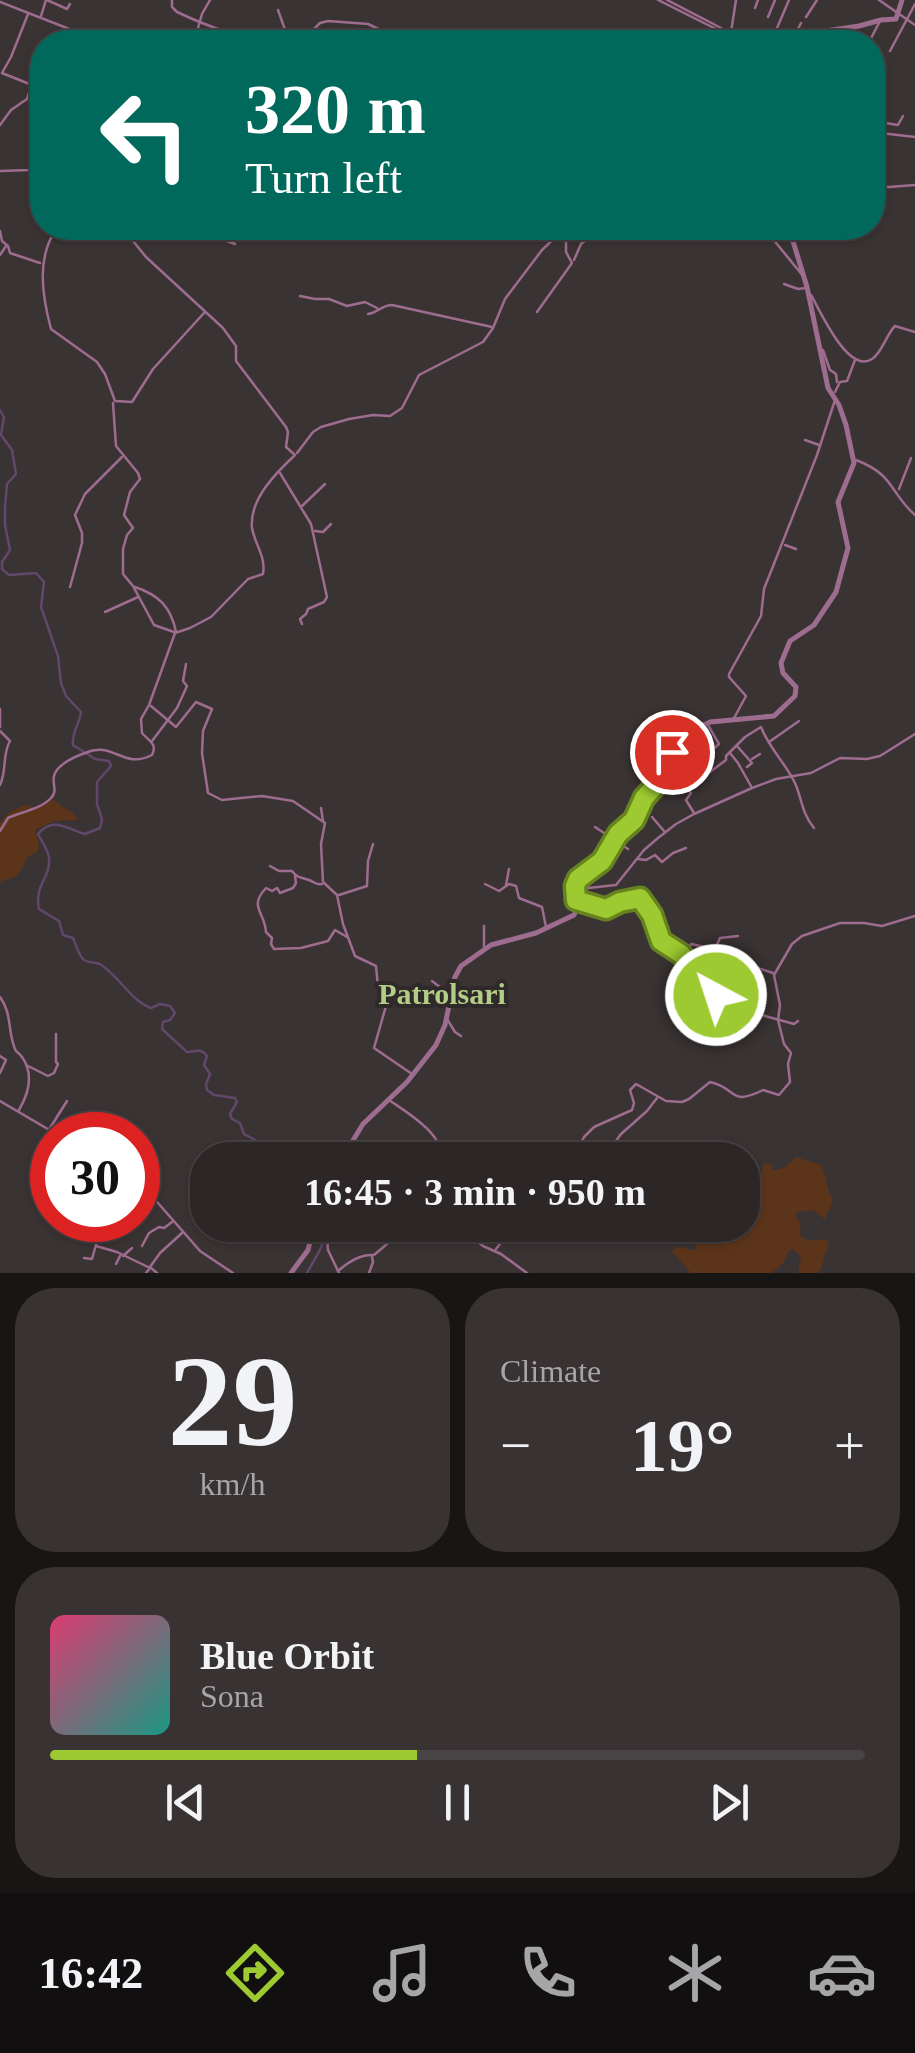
<!DOCTYPE html>
<html lang="en">
<head>
<meta charset="utf-8">
<style>
	body { margin:0; font-family:Georgia,serif; background:#383233; color:#f1f3f6; height:100vh; display:flex; flex-direction:column; font-size:38px; white-space:nowrap }
	* { box-sizing:border-box; margin:0 }
	p { font-size:32px; color:#a6a5a7 }
	.icon { flex:none; width:55px; height:55px; fill:none; stroke:currentColor; stroke-width:2; stroke-linecap:round; stroke-linejoin:round }
	.map { position:relative; height:1273px; overflow:hidden }
	.details { display:flex; flex-direction:column; gap:15px; padding:15px; background:#181515; flex:1 }
	.details>* { flex:none }
	.top-card { position:absolute; left:30px; top:30px; width:855px; height:210px; border-radius:40px; box-shadow:0 2px 8px #0004,0 0 0 2px #484344; background:#00695c; color:#fff; overflow:hidden }
	.speed { position:absolute; left:30px; top:1112px; display:flex; gap:20px; font-size:50px; font-weight:700; text-align:center }
	.speed>* { display:grid; place-content:center; width:130px; height:130px; border-radius:50%; background:#2c2627; box-shadow:0 2px 8px #0004,0 0 0 2px #484344; line-height:1 }
	.speed .limit { border:15px solid #d22; background:#fff; color:#111 }
	.pin { position:absolute; display:grid; place-items:center; width:85px; height:85px; color:#fff; margin:-42px; border:5px solid #fff; border-radius:50%; box-shadow:0 2px 10px #0007 }
	.me { position:absolute; width:110px; margin:-55px; rotate:320deg; stroke-linejoin:round; filter:drop-shadow(0 0 8px #0008) }
	.turn { display:flex; align-items:center; gap:35px; height:210px; padding:0 50px; font-size:45px }
	.turn .icon { width:130px; height:130px; stroke-width:2.5 }
	.turn b { display:block; font-size:70px; line-height:85px }
	.big { font-size:75px; font-weight:700; line-height:1.1 }
	.details .widget { flex:1; display:flex; flex-direction:column; justify-content:center; gap:15px; min-width:0; padding:0 35px; border-radius:40px; background:#383233 }
	.details .dial { align-items:center; gap:0 }
	.dial b { font-size:130px; line-height:1 }
	.song { display:flex; align-items:center; gap:30px }
	.cover { width:120px; height:120px; border-radius:15px; background:linear-gradient(135deg,hsl(340 70% 55%),hsl(170 70% 35%)) }
	.played { height:10px; border-radius:5px; background:linear-gradient(90deg,#9dca30 45%,#484344 45%) }
	.keys { display:flex; justify-content:space-around; direction:ltr }
	.heat { display:flex; justify-content:space-between; align-items:center; font-size:55px; direction:ltr }
	.details .tiles { flex:1; display:grid; gap:15px; grid-template-columns:1fr 1fr }
	.widget:last-child { grid-column:span 2 }
	.trip { position:absolute; left:190px; top:1142px; width:570px; height:100px; border-radius:40px; background:#2c2627; box-shadow:0 2px 8px #0004,0 0 0 2px #484344; font-weight:700; line-height:100px; text-align:center }
	.tab-bar { display:flex; height:160px; justify-content:space-around; align-items:center; background:#120f10; color:#a6a5a7 }
	.tab-bar .icon { width:70px; height:70px }
	.tab-bar .selected { color:#9dca30 }
	.tab-bar b { font-size:45px; color:#f1f3f6 }
	.map>svg:first-child { display:block }
</style>
</head>
<body>
<div class="map">
<svg width="915" height="1273" viewBox="0 0 915 1273">
	<rect width="100%" height="100%" fill="#3a3334"/>
	<g fill="#5c341a">
		<path d="M54,799C61,809 73,809 78,820L54,821L35,830L39,845L37,852L27,857C22,870 18,879 3,880L0,883V823L9,813L24,805L37,808Z"/>
		<path d="M796,1157L821,1165C828,1179 826,1188 833,1200L825,1219L813,1210L798,1212L795,1215L801,1225L799,1234C807,1244 815,1239 826,1240L829,1244L819,1273H798L801,1257L793,1249L789,1250L783,1263L772,1273H691L672,1251C681,1242 686,1251 697,1250L695,1236L697,1234L715,1235L721,1232L723,1225H742L743,1182C758,1184 763,1176 763,1164L773,1165L772,1169C783,1172 790,1164 796,1157Z"/>
	</g>
	<g fill="none" stroke-linecap="round" stroke-linejoin="round">
		<g stroke="#614769" stroke-width="2.5">
			<path d="M0,410L4,417L1,435L12,450L16,474L7,484L5,507V525L10,550L2,562V569L9,575L36,573L44,582L41,607L58,656L61,683L66,696L81,712C80,723 71,734 73,745L95,759L109,761L111,766L97,782V804L102,819L100,828L85,834C67,829 53,816 38,834C42,842 48,849 49,858C51,878 34,884 39,909L59,921L63,935L73,938C76,944 79,957 84,960C89,963 95,962 100,964C119,976 131,1001 151,1008L160,1004L170,1006L175,1013L170,1020L163,1022L162,1029L187,1052C195,1052 200,1047 207,1056L204,1065L210,1074L206,1084L207,1090L214,1095L235,1098L237,1102L230,1114L232,1119L240,1123L244,1134L261,1143L256,1152L261,1160"/>
			<path d="M307,1273C315,1257 327,1245 324,1225"/>
		</g>
		<g stroke="#9e6c8e" stroke-width="2.5">
			<path d="M47,0L67,9L70,4"/>
			<path d="M172,0V7L177,12C211,28 244,40 282,42"/>
			<path d="M658,0L720,31L762,42"/>
			<path d="M667,0L723,29"/>
			<path d="M879,0L915,25"/>
			<path d="M0,2L100,41L122,42"/>
			<path d="M755,8L758,0"/>
			<path d="M278,10L289,41"/>
			<path d="M28,14L11,57L2,73L42,89"/>
			<path d="M41,16L46,0"/>
			<path d="M768,17L775,0"/>
			<path d="M806,17L817,0"/>
			<path d="M731,32L736,0"/>
			<path d="M795,35L801,23"/>
			<path d="M194,42L202,14L210,0"/>
			<path d="M288,42L305,38L320,23L328,21L368,24L406,42"/>
			<path d="M771,42L789,0"/>
			<path d="M869,42L880,21"/>
			<path d="M890,51L915,4"/>
			<path d="M873,118L881,101"/>
			<path d="M872,121L898,125L903,116"/>
			<path d="M0,125L11,110L27,99L31,86"/>
			<path d="M872,132L915,137"/>
			<path d="M0,171L30,170L42,164"/>
			<path d="M872,186L889,187L915,185"/>
			<path d="M57,228C36,257 42,295 51,329L97,362L105,374L115,401L132,402L153,369L204,313"/>
			<path d="M209,228L208,234L235,244"/>
			<path d="M764,228L803,276"/>
			<path d="M0,231L2,241L8,246L10,253L40,263"/>
			<path d="M0,255L6,246"/>
			<path d="M574,260L581,244L601,228"/>
			<path d="M784,284L798,289L806,288"/>
			<path d="M811,295C820,310 848,375 872,359C882,353 886,335 895,326L915,332"/>
			<path d="M300,296L315,299H329L347,306L365,302L377,308"/>
			<path d="M537,312L572,263L566,252V241L560,234"/>
			<path d="M368,314C377,313 382,305 392,305L492,327"/>
			<path d="M823,350L830,370L836,374L837,382"/>
			<path d="M835,392L840,382L847,381L855,360"/>
			<path d="M113,403L116,446L138,473L140,479L130,492L124,515L133,528L127,535L123,549V574L133,586L154,625L174,632"/>
			<path d="M805,440L819,445"/>
			<path d="M297,453L313,432L321,427L349,419L373,415L390,416L402,408L419,375L483,342L493,328L505,299L542,250L565,228"/>
			<path d="M856,460C895,475 889,492 915,515"/>
			<path d="M280,473L311,524L327,597L324,602L308,609L306,614L300,619L302,624"/>
			<path d="M899,489L911,458"/>
			<path d="M302,506L325,484"/>
			<path d="M315,531L323,532L331,524"/>
			<path d="M785,545L796,549"/>
			<path d="M70,587L82,543V533L75,515L85,494L122,457"/>
			<path d="M135,587C159,595 171,607 176,632"/>
			<path d="M105,612L138,597"/>
			<path d="M151,706L176,727L196,702L212,709L203,731L202,753L208,793L222,800L262,796L293,801L325,823L321,844L323,882L337,895L343,924L355,956L376,966L378,987L386,1006L374,1048L412,1074"/>
			<path d="M0,709V727"/>
			<path d="M733,720L746,696L729,677V674L761,616L764,589L817,455L835,400"/>
			<path d="M708,725L719,744L710,752"/>
			<path d="M0,731L10,741C2,755 7,770 0,785"/>
			<path d="M152,741L177,708L187,686L183,681L186,664"/>
			<path d="M769,742L799,721"/>
			<path d="M737,746L752,763L747,767"/>
			<path d="M730,753L738,763L752,788"/>
			<path d="M752,759L760,754"/>
			<path d="M670,762L688,777L683,783L691,793L686,800L694,813"/>
			<path d="M710,772L726,760V756L745,737L761,727C769,748 786,764 795,783C802,799 802,814 814,828"/>
			<path d="M321,808L323,821"/>
			<path d="M652,817L664,831"/>
			<path d="M595,827L628,849"/>
			<path d="M0,831L8,818C21,812 41,809 51,798C58,791 52,785 54,776C57,764 74,757 85,753C114,740 122,770 152,755C158,744 148,740 142,733L141,719L149,705L175,633L190,628L211,617L248,579L263,574C266,556 255,545 252,528C249,499 277,472 295,455L286,447L288,432L286,427L236,361V346L223,328L146,257L133,241L125,228"/>
			<path d="M638,859L646,860L655,855L662,862L673,853L686,848"/>
			<path d="M270,866L279,871H292C297,878 301,877 309,880C315,882 314,885 322,884"/>
			<path d="M295,876L296,883L293,888L280,893L277,888L272,891L266,888C248,907 265,912 266,932L272,938L271,944L274,949L301,948L328,941L335,930L347,937"/>
			<path d="M485,884L499,891L509,884L516,886L519,898L542,907L546,927"/>
			<path d="M506,885L509,869"/>
			<path d="M579,889L616,885L644,850L658,838L676,824L694,814L752,788L776,779L811,773L840,758L867,759L880,756L915,734"/>
			<path d="M339,895L367,886L368,861L373,844"/>
			<path d="M576,900L604,909L620,902L639,898L651,912L661,941L681,954L716,995L758,1014L794,1024L798,1021"/>
			<path d="M484,947V926"/>
			<path d="M715,949L720,938L738,936"/>
			<path d="M685,956L691,944L710,948L728,958L773,973"/>
			<path d="M432,981L445,991L444,1000L448,1003"/>
			<path d="M0,997C11,1012 8,1026 13,1043C17,1056 14,1047 22,1057C34,1074 29,1093 19,1110"/>
			<path d="M447,1019L455,1032L461,1036"/>
			<path d="M0,1056L6,1060L0,1073"/>
			<path d="M28,1066L48,1076L54,1073L58,1064L56,1062V1034"/>
			<path d="M389,1100C408,1113 444,1134 442,1160"/>
			<path d="M0,1101L58,1135"/>
			<path d="M50,1128L67,1101"/>
			<path d="M610,1149L621,1134L647,1111L657,1098"/>
			<path d="M560,1160L577,1151L584,1137L594,1127L632,1110L634,1103L630,1090L636,1084L666,1101L682,1102L689,1099L710,1082C738,1088 729,1107 763,1090L779,1095L790,1082L788,1064L791,1053L784,1044L778,1020L780,1005L774,975L792,944L802,936L840,923H864L882,926L915,916"/>
			<path d="M138,1187L158,1203L200,1251L233,1273"/>
			<path d="M326,1225L328,1250L339,1273"/>
			<path d="M456,1225L483,1246L501,1254L527,1273"/>
			<path d="M100,1228L111,1220"/>
			<path d="M96,1246L117,1252L150,1268L146,1273"/>
			<path d="M142,1246L149,1233L159,1227L164,1228L172,1222"/>
			<path d="M496,1249L507,1235"/>
			<path d="M123,1256L132,1248"/>
			<path d="M84,1258L92,1259L100,1231V1220"/>
			<path d="M116,1264L120,1256"/>
			<path d="M338,1271C348,1262 361,1254 374,1255L407,1227L419,1225"/>
			<path d="M157,1273L150,1267L160,1253L182,1233"/>
			<path d="M369,1273L373,1262L372,1257"/>
		</g>
		<g stroke="#9e6c8e" stroke-width="5">
			<path d="M791,42L798,35L859,26L881,20L896,19L902,0"/>
			<path d="M341,1160L363,1124L407,1082L436,1045L445,1025L455,977L461,966L491,945L536,933L574,915L576,911L575,886L577,879L602,861L618,834L634,820L644,798L665,775L676,740L684,734L710,722L774,716L795,696L796,687L783,673L781,663L790,641L814,625L836,592L848,548L838,502L854,463L846,425L839,405L828,388L807,287L789,228"/>
			<path d="M291,1273L308,1250L314,1225"/>
		</g>
	</g>
	<g fill="none" stroke-linecap="round" stroke-linejoin="round">
		<g stroke="#66831f" stroke-width="25">
			<path id="route" d="M672,752L665,775L644,798L634,820L618,834L602,861L578,879L575,886L576,900L606,909L620,902L640,898L652,915L661,941L681,954L716,995"/>
		</g>
		<use href="#route" stroke="#9dca30" stroke-width="18"/>
	</g>
	<g text-anchor="middle" dominant-baseline="central" stroke-width="8" stroke-linejoin="round" paint-order="stroke">
		<g font-size="30" font-weight="bold" fill="#b2cd85" stroke="#30292a">
			<text x="442" y="993">Patrolsari</text>
		</g>
	</g>
</svg>
<div class="speed"><div class="limit">30</div></div>
<div class="pin" style="left:672px;top:752px;background:#d93025"><svg class="icon" aria-label="arrive" viewBox="0 0 24 24"><path d="M6 21V4h12l-3 4 3 4H6"/></svg></div>
<svg class="me" style="left:716px;top:995px" viewBox="-20 -20 40 40"><circle r="17" fill="#9dca30" stroke="#fff" stroke-width="3"/><path d="M0-11L8 9 0 5-8 9z" fill="#fff"/></svg>
<div class="trip">16:45 · 3 min · 950 m</div>
<div class="top-card">
<div class="turn"><svg class="icon" aria-label="left" viewBox="0 0 24 24"><path d="M17 20v-9H6M10 6l-5 5 5 5"/></svg><div><b>320 m</b>Turn left</div></div>
</div>
</div>
<section class="details">
<div class="tiles">
<div class="widget dial"><b>29</b><p>km/h</p></div>
<div class="widget"><p>Climate</p>
<div class="heat"><a>−</a><b class="big">19°</b><a>+</a></div>
</div>
<div class="widget">
<div class="song"><i class="cover"></i><div><b>Blue Orbit</b><p>Sona</p></div></div>
<div class="played"></div>
<div class="keys"><svg class="icon" aria-label="previous" viewBox="0 0 24 24"><path d="M18 5L8 12l10 7zM5 5v14"/></svg><svg class="icon" aria-label="pause" viewBox="0 0 24 24"><path d="M8 5v14M16 5v14"/></svg><svg class="icon" aria-label="next" viewBox="0 0 24 24"><path d="M6 5l10 7-10 7zM19 5v14"/></svg></div>
</div>
</div>
</section>
<nav class="tab-bar">
<b>16:42</b>
<svg class="icon selected" aria-label="directions" viewBox="0 0 24 24"><path d="M12 3l9 9-9 9-9-9zM9 14v-3h6M13 9l2 2-2 2"/></svg>
<svg class="icon" aria-label="music" viewBox="0 0 24 24"><path d="M9 18V5l10-2v13"/><circle cx="6" cy="18" r="3"/><circle cx="16" cy="16" r="3"/></svg>
<svg class="icon" aria-label="phone" viewBox="0 0 24 24"><path d="M5 4h4l2 5-3 2q2 4 5 5l2-3 5 2v4C11 20 4 13 5 4z"/></svg>
<svg class="icon" aria-label="climate" viewBox="0 0 24 24"><path d="M12 3v18M4 7l16 10M4 17L20 7"/></svg>
<svg class="icon" aria-label="car" viewBox="0 0 24 24"><path d="M5 17H2v-5l4-1 3-4h7l3 4 3 1v5h-3M9 17h6M6 11h13"/><circle cx="7" cy="17" r="2"/><circle cx="17" cy="17" r="2"/></svg>
</nav>
</body>
</html>
